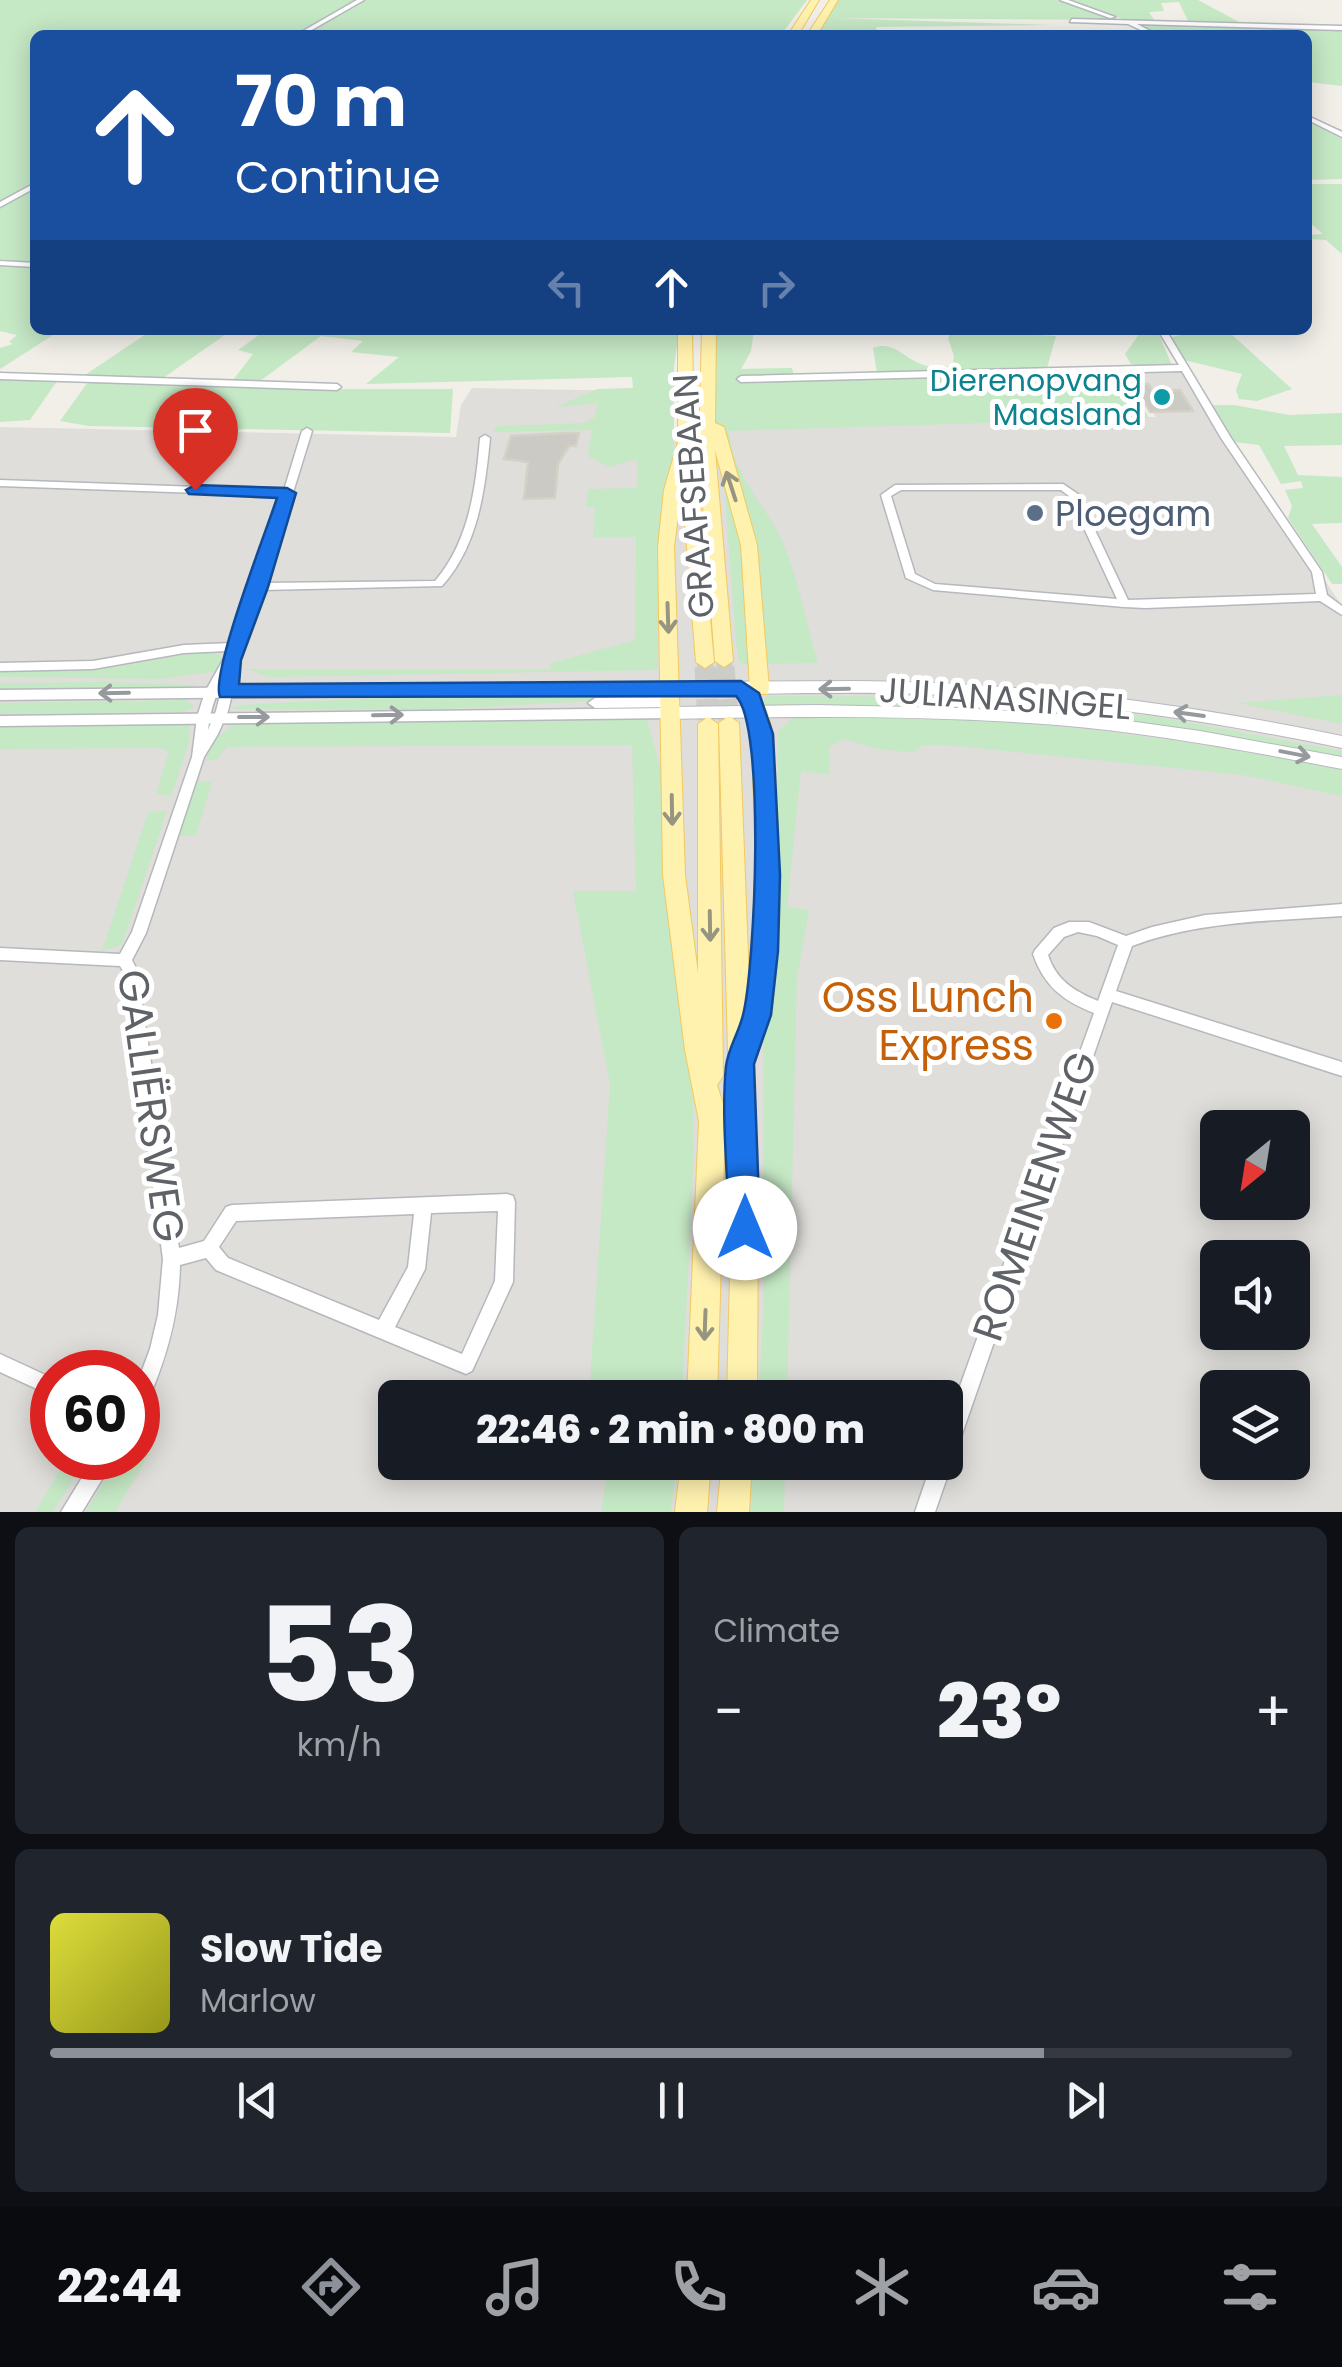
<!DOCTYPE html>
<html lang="en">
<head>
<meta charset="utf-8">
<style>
	body { margin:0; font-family:Poppins,sans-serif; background:#20242c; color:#f1f3f6; height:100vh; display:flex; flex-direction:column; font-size:38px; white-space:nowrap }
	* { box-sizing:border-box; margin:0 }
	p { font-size:32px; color:#9ea1a6 }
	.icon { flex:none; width:55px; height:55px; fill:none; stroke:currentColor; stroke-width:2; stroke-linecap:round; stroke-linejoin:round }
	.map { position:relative; height:1512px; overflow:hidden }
	.details { display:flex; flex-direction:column; gap:15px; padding:15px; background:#0d0f14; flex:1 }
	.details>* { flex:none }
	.guide { position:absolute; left:30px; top:30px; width:1282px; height:305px; border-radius:15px; box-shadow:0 5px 25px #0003; background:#1a4fa0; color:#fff; overflow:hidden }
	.needle { width:65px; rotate:210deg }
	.fabs { position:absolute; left:1200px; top:1110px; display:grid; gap:20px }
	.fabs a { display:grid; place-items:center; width:110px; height:110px; border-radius:15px; background:#171b24; box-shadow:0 5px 25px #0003; font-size:50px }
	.speed { position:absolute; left:30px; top:1350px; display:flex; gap:20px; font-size:50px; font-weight:700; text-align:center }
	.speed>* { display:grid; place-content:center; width:130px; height:130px; border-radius:50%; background:#171b24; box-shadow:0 5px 25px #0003; line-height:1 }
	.speed .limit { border:15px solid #d22; background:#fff; color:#111 }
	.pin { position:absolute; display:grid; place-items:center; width:85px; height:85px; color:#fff; margin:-102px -42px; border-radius:50% 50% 50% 0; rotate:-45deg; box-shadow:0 0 10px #0007 }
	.pin .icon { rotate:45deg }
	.me { position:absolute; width:110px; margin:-55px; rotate:0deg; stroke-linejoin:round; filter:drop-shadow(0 0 8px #0008) }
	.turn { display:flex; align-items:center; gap:35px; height:210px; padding:0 40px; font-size:45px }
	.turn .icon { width:130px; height:130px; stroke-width:2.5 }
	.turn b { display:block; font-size:70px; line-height:85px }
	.lanes { display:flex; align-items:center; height:95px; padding:0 40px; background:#0003; justify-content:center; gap:50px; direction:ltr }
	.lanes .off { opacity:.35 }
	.big { font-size:75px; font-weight:800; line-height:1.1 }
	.details .card { flex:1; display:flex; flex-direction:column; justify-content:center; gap:15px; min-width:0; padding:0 35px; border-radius:15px; background:#20242c }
	.details .dial { align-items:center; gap:0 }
	.dial b { font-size:130px; line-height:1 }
	.song { display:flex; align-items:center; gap:30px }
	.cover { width:120px; height:120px; border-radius:15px; background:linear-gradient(135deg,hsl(60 70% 55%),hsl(60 70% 35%)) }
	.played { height:10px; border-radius:5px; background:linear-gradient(90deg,#8c9099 80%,#363941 80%) }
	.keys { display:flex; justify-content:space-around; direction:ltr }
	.heat { display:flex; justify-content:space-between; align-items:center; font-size:55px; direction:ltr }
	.details .tiles { flex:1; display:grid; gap:15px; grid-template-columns:1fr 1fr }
	.card:last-child { grid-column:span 2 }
	.trip { position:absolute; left:378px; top:1380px; width:585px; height:100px; border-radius:15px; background:#171b24; box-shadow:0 5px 25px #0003; font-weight:800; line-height:100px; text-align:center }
	.dock { display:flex; height:160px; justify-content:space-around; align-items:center; background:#090b0e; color:#9ea1a6 }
	.dock .icon { width:70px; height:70px }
	.dock .current { color:#8c9099 }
	.dock b { font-size:45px; color:#f1f3f6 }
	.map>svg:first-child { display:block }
</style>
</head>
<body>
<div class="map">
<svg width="1342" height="1512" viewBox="0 0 1342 1512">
	<rect width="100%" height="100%" fill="#f1efe8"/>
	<path fill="#e0deda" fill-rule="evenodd" d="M1185,370L1342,606V1512H0V427L456,437L461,405L472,388L642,391L634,429L1156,417L1122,372ZM1218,1128H1292V1202H1218ZM1218,1258H1292V1332H1218ZM52,1372H138V1458H52ZM1218,1388H1292V1462H1218ZM395,1398H945V1462H395Z"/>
	<g fill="#c5e8c5">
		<path d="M0,0H807L781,35H35V263L0,259Z"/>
		<path d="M838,0H1057L1117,20L834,18L1053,25L876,27L878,35H816Z"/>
		<path d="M1067,0H1198L1239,22L1188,21L1179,2L1161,3L1164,11L1149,12L1154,20H1126Z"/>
		<path d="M1139,24L1342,30V86L1308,82V35H1159Z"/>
		<path d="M1308,119L1342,136V179L1308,180Z"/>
		<path d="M1308,184H1342V254L1326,240L1308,239V235L1323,234L1308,221Z"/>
		<path d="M0,264L35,267V330H61L0,369V348L13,344L9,342L17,335L0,331Z"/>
		<path d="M152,330H232L163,378L85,375Z"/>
		<path d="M266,330H679L674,367V469L658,567V670L269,677L246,669H552L549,664L635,640L636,537H593L595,507H586L588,489L637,488V459L609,467L588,456L592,430L493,432L498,426L584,423L594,418L598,403L555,407L598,389L633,388L632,377L366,384L399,357L351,352L363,341L321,336L260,381L233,380L253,354L238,350Z"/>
		<path d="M721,330H754L751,351L741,369L792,368L794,376L738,377L739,381L1125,374L1149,418L729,431C732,477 770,508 786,550C800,586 807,626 818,663L743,664L739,662L736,642L725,498L714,416L716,334Z"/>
		<path d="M952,330L1056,336L1047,368L877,373L873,348C903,337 907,376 953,365L954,356L948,338Z"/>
		<path d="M1142,330H1157L1174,370L1131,364L1125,354Z"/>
		<path d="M1205,330L1230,333L1292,389L1257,401L1239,399L1236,390L1242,374L1184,360L1172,337Z"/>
		<path d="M0,379L57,381L30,420L0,422Z"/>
		<path d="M88,382L308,389H453L450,433L89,426L60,421Z"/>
		<path d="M1211,405H1234L1289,415L1342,413V445L1284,446L1298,475L1342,477V523L1312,524L1342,567V584H1332L1288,518L1292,506L1285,490L1303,488L1301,481L1281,484L1259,445L1235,442Z"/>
		<path d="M198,653L218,654L223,660L219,671L159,679L0,677V672L105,668Z"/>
		<path d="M105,682L199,685L172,689H0V683Z"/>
		<path d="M665,692L666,697L426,710L231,709L241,705L414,696Z"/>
		<path d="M1342,695V724L1237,703Z"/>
		<path d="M766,696L1014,697L1174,720L1342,751V758C1212,730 1079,712 946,706C885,704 823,706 762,706Z"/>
		<path d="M186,700L194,706L184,712L0,714V703Z"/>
		<path d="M646,716L666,788L692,1062L694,1151L682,1397H589L610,1084L573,891H636L632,745L227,747L216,760H205L215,739L236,722Z"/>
		<path d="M870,716C1030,718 1186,738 1342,770V796L1243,775L946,745H922L914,753L873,748L845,739L829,747L830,775L801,771L787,907L809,910L797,978L787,1397L758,1398L763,1319V1048L777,865L778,731L793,718Z"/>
		<path d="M190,723L189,742L171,797L156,793L169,752L160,748L0,749V726Z"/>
		<path d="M195,781L212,782L196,836H177Z"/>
		<path d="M167,811L122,945L102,951L148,812Z"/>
		<path d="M138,1445L150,1453L115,1512H86L118,1458H138Z"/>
		<path d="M67,1458H86L53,1512H35Z"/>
		<path d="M609,1463H677L671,1512H601Z"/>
		<path d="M754,1463H785L784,1512H750Z"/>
	</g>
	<g fill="#cccac5" stroke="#d6d1c6" stroke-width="2.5">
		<path d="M1134,384H1149L1152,391L1180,390L1193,411L1150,412Z"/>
		<path d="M566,433H579L576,446H569L558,464L555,498L524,499L528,462L504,459L511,436Z"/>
	</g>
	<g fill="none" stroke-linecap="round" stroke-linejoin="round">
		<g stroke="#ccccc8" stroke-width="16" stroke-dasharray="16 9" stroke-linecap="butt">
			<path d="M724,661L725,669"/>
			<path d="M705,662V669"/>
		</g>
		<g stroke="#ccccc8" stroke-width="21" stroke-dasharray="21 11" stroke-linecap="butt">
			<path d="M705,667L708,724"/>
			<path d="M724,667L729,723"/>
		</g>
		<g stroke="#b5b8bc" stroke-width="3">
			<g id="minor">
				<path d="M357,0H364L303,35H296Z"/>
				<path d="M1060,0H1068L1115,17L1110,18Z"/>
				<path d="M1072,19L1342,26V30L1137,24L1158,35H1151L1128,24L1070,22Z"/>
				<path d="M1308,116L1342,132V137L1308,120Z"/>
				<path d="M35,183V188L0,207V202Z"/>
				<path d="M0,261L35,263V267L0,265Z"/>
				<path d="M1158,330H1166L1231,438L1322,572L1327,595L1342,606V615L1320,601L1146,608L1124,607L933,590L906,578L881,495L895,485L1063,484L1078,494L1128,600L1316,594L1312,572L1221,438L1182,371L741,382L737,379L741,376L1179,365ZM901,490H1061L1069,496L1117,599L935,584L915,574L891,496Z"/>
				<path d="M0,373L337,384L341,387L337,390L0,379Z"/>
				<path d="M307,428L312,431L265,583L435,581C469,542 476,487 480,438L485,435L490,438C485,491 478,546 442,586L262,590L235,661L234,686L228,711L218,734L204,757L146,933L132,960L137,970L179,1248L204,1241L226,1207L232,1205L507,1194L513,1196L515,1202L513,1282L472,1371L466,1374L216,1270L206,1258L180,1265C179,1316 166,1361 145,1407L138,1409V1381L150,1349L158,1315L163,1259L123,971L120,966L0,960V948L120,954L132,932L192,757L197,717L205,692L228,651L184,653L93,669L0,671V663L93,661L184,645L231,643L253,587L282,496L0,486V480L284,490L302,431ZM223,683L216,711L208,730C210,713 214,697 223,683ZM498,1211L495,1281L462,1354L395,1327L425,1269L431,1213ZM414,1214L408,1267L379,1320L228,1258L219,1247L236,1221Z"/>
				<path d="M1342,904V916C1271,921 1199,921 1132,946L1116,991L1342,1062V1076L1112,1002L935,1512H915L932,1462H945V1428L1094,1013C1063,1001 1044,986 1033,954L1035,950L1054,928L1069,922H1089L1126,936L1152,927L1205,915ZM1078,932L1097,936L1118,945L1098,1001C1074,991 1056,980 1048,955L1064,937Z"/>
				<path d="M0,1354L52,1378V1396L0,1372Z"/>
				<path d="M94,1458H115L82,1512H61Z"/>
			</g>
		</g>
		<g stroke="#b5b8bc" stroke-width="3">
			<g id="tertiary">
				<path d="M670,683L677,688L670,693L0,700V690Z"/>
				<path d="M670,697L677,702L670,707L595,708L588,703L595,698Z"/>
				<path d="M670,708L677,713L670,718L0,726V716Z"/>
			</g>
		</g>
		<g stroke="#b6babf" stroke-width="2">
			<g id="secondary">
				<path d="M858,681C1021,682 1182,703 1342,736V748C1203,719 1063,699 921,694C837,691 754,695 670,694L662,688L670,682Z"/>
				<path d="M815,705L960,708L1093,716L1200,731L1342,757V769C1248,751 1153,733 1057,725C928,715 799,716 670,719L662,713L670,707Z"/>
			</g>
		</g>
		<g stroke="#f2c960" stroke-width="2">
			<g id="primary">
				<path d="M811,0H819L798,35H788Z"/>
				<path d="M830,0H838L817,35H807Z"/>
				<path d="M678,330H692L694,442L714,662L705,668L696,662L682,484L674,547L685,875L698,973V724L708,717L718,724L723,1076L717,1085L725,1110V1123L717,1398H687L699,1121L685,1050L663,875L658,547L664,490L678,442Z"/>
				<path d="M702,330H716L715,423L724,427L757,545L769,689L767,694H756L768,711L772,734L778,875L776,951L769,1015L753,1061L758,1194L757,1398H727L732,1194L719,723L729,716L739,723L749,981L756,875L752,734L749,712L732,689L741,682L750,688L741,545L715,450L733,661L724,667L715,661L699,454Z"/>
				<path d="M681,1462H711L707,1512H675Z"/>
				<path d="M722,1462H752L749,1512H717Z"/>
			</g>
		</g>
		<use href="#minor" fill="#fff" fill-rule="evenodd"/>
		<use href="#tertiary" fill="#fff" fill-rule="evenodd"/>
		<use href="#secondary" fill="#fff" fill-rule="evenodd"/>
		<use href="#primary" fill="#fff2af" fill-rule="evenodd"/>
	</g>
	<defs><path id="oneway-shaft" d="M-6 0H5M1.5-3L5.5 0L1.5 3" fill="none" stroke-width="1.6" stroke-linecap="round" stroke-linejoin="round" transform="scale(2.5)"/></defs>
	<g stroke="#979581">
		<use href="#oneway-shaft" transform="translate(731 486) rotate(-108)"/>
		<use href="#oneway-shaft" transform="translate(668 618) rotate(88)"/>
		<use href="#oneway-shaft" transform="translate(672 810) rotate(89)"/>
		<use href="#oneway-shaft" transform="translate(710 926) rotate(89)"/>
		<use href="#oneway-shaft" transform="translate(705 1325) rotate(92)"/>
	</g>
	<g stroke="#979a9d">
		<use href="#oneway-shaft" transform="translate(834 689) rotate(179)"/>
		<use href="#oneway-shaft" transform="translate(114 693) rotate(179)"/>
		<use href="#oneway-shaft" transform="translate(1189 714) rotate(-172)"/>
		<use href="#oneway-shaft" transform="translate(388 715) rotate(-1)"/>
		<use href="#oneway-shaft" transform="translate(254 717)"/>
		<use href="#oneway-shaft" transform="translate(1295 754) rotate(11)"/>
	</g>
	<path fill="#1a73e8" stroke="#114b97" stroke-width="2.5" d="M195,485L287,488L296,493L268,587L241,660L239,684L741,681L759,693L773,734L780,875L778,951L771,1015L754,1064L760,1228L756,1238L745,1243L734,1238L729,1228C728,1176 721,1116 726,1066C728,1049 739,1032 743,1015C755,968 766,726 736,696L220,697C210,674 266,532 277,498L189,494L186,490Z"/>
	<circle fill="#0f9aa8" stroke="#fff" stroke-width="4" cx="1162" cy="397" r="10"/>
	<circle fill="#5c6f8a" stroke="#fff" stroke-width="4" cx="1035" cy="513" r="10"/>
	<circle fill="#e8710a" stroke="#fff" stroke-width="4" cx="1054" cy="1021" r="10"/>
	<g text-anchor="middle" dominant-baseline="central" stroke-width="10" stroke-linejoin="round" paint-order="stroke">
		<g font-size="30" fill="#0d838f" stroke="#fff" text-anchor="end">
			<text x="1142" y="380">Dierenopvang<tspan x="1142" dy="34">Maasland</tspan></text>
		</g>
		<g font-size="35" fill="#5f6368" stroke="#fff">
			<text transform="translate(693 496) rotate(-94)">GRAAFSEBAAN</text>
			<text transform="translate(1005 698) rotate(4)">JULIANASINGEL</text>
		</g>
		<g font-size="35" fill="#4e5e75" stroke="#fff" text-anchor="start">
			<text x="1055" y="513">Ploegam</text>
		</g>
		<g font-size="42" fill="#c56008" stroke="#fff" text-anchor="end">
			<text x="1034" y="997">Oss Lunch<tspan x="1034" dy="48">Express</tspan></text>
		</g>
		<g font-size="42" fill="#5f6368" stroke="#fff">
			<text transform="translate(151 1106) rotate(82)">GALLIËRSWEG</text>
			<text transform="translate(1035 1196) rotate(-71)">ROMEINENWEG</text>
		</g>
	</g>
</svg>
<div class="fabs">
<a><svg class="needle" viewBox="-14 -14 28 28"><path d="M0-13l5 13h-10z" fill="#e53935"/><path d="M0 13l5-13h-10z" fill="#9ea1a6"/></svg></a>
<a><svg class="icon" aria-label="sound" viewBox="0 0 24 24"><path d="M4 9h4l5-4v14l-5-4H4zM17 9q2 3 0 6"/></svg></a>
<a><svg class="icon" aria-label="layers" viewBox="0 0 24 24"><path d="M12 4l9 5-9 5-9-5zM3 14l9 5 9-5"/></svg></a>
</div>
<div class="speed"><div class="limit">60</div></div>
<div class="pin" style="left:195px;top:490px;background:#d93025"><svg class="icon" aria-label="arrive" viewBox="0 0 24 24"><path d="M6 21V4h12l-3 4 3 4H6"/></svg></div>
<svg class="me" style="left:745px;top:1228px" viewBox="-20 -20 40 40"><circle r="19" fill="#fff"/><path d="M0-13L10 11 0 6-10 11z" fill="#1a73e8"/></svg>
<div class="trip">22:46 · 2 min · 800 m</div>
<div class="guide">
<div class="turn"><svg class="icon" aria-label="ahead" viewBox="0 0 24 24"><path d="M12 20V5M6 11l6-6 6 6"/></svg><div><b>70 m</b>Continue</div></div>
<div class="lanes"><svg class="icon off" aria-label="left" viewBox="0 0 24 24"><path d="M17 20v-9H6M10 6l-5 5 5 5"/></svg><svg class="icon" aria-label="ahead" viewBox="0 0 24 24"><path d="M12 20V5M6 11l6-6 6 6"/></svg><svg class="icon off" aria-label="right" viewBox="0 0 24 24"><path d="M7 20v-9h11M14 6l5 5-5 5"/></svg></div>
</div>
</div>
<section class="details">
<div class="tiles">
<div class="card dial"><b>53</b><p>km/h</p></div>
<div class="card"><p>Climate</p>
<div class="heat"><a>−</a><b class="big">23°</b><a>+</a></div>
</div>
<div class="card">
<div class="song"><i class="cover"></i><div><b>Slow Tide</b><p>Marlow</p></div></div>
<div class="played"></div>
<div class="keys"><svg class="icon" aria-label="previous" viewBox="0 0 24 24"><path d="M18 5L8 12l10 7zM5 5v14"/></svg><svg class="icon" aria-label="pause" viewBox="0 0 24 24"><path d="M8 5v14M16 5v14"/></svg><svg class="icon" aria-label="next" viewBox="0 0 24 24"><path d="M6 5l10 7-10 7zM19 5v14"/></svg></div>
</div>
</div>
</section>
<nav class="dock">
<b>22:44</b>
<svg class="icon current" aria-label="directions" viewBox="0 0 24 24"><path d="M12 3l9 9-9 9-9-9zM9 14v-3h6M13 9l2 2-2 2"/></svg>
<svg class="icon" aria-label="music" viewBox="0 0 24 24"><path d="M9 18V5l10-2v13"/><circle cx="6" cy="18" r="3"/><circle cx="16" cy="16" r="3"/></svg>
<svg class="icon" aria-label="phone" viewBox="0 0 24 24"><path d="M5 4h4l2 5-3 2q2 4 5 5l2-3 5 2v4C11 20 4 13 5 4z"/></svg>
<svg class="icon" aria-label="climate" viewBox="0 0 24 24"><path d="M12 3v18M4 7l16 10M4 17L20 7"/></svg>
<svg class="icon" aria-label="car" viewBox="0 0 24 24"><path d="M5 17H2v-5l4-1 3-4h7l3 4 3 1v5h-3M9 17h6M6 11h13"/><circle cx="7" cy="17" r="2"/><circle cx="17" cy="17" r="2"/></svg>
<svg class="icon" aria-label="filters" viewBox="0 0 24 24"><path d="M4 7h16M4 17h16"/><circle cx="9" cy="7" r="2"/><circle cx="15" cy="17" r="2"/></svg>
</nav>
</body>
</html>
